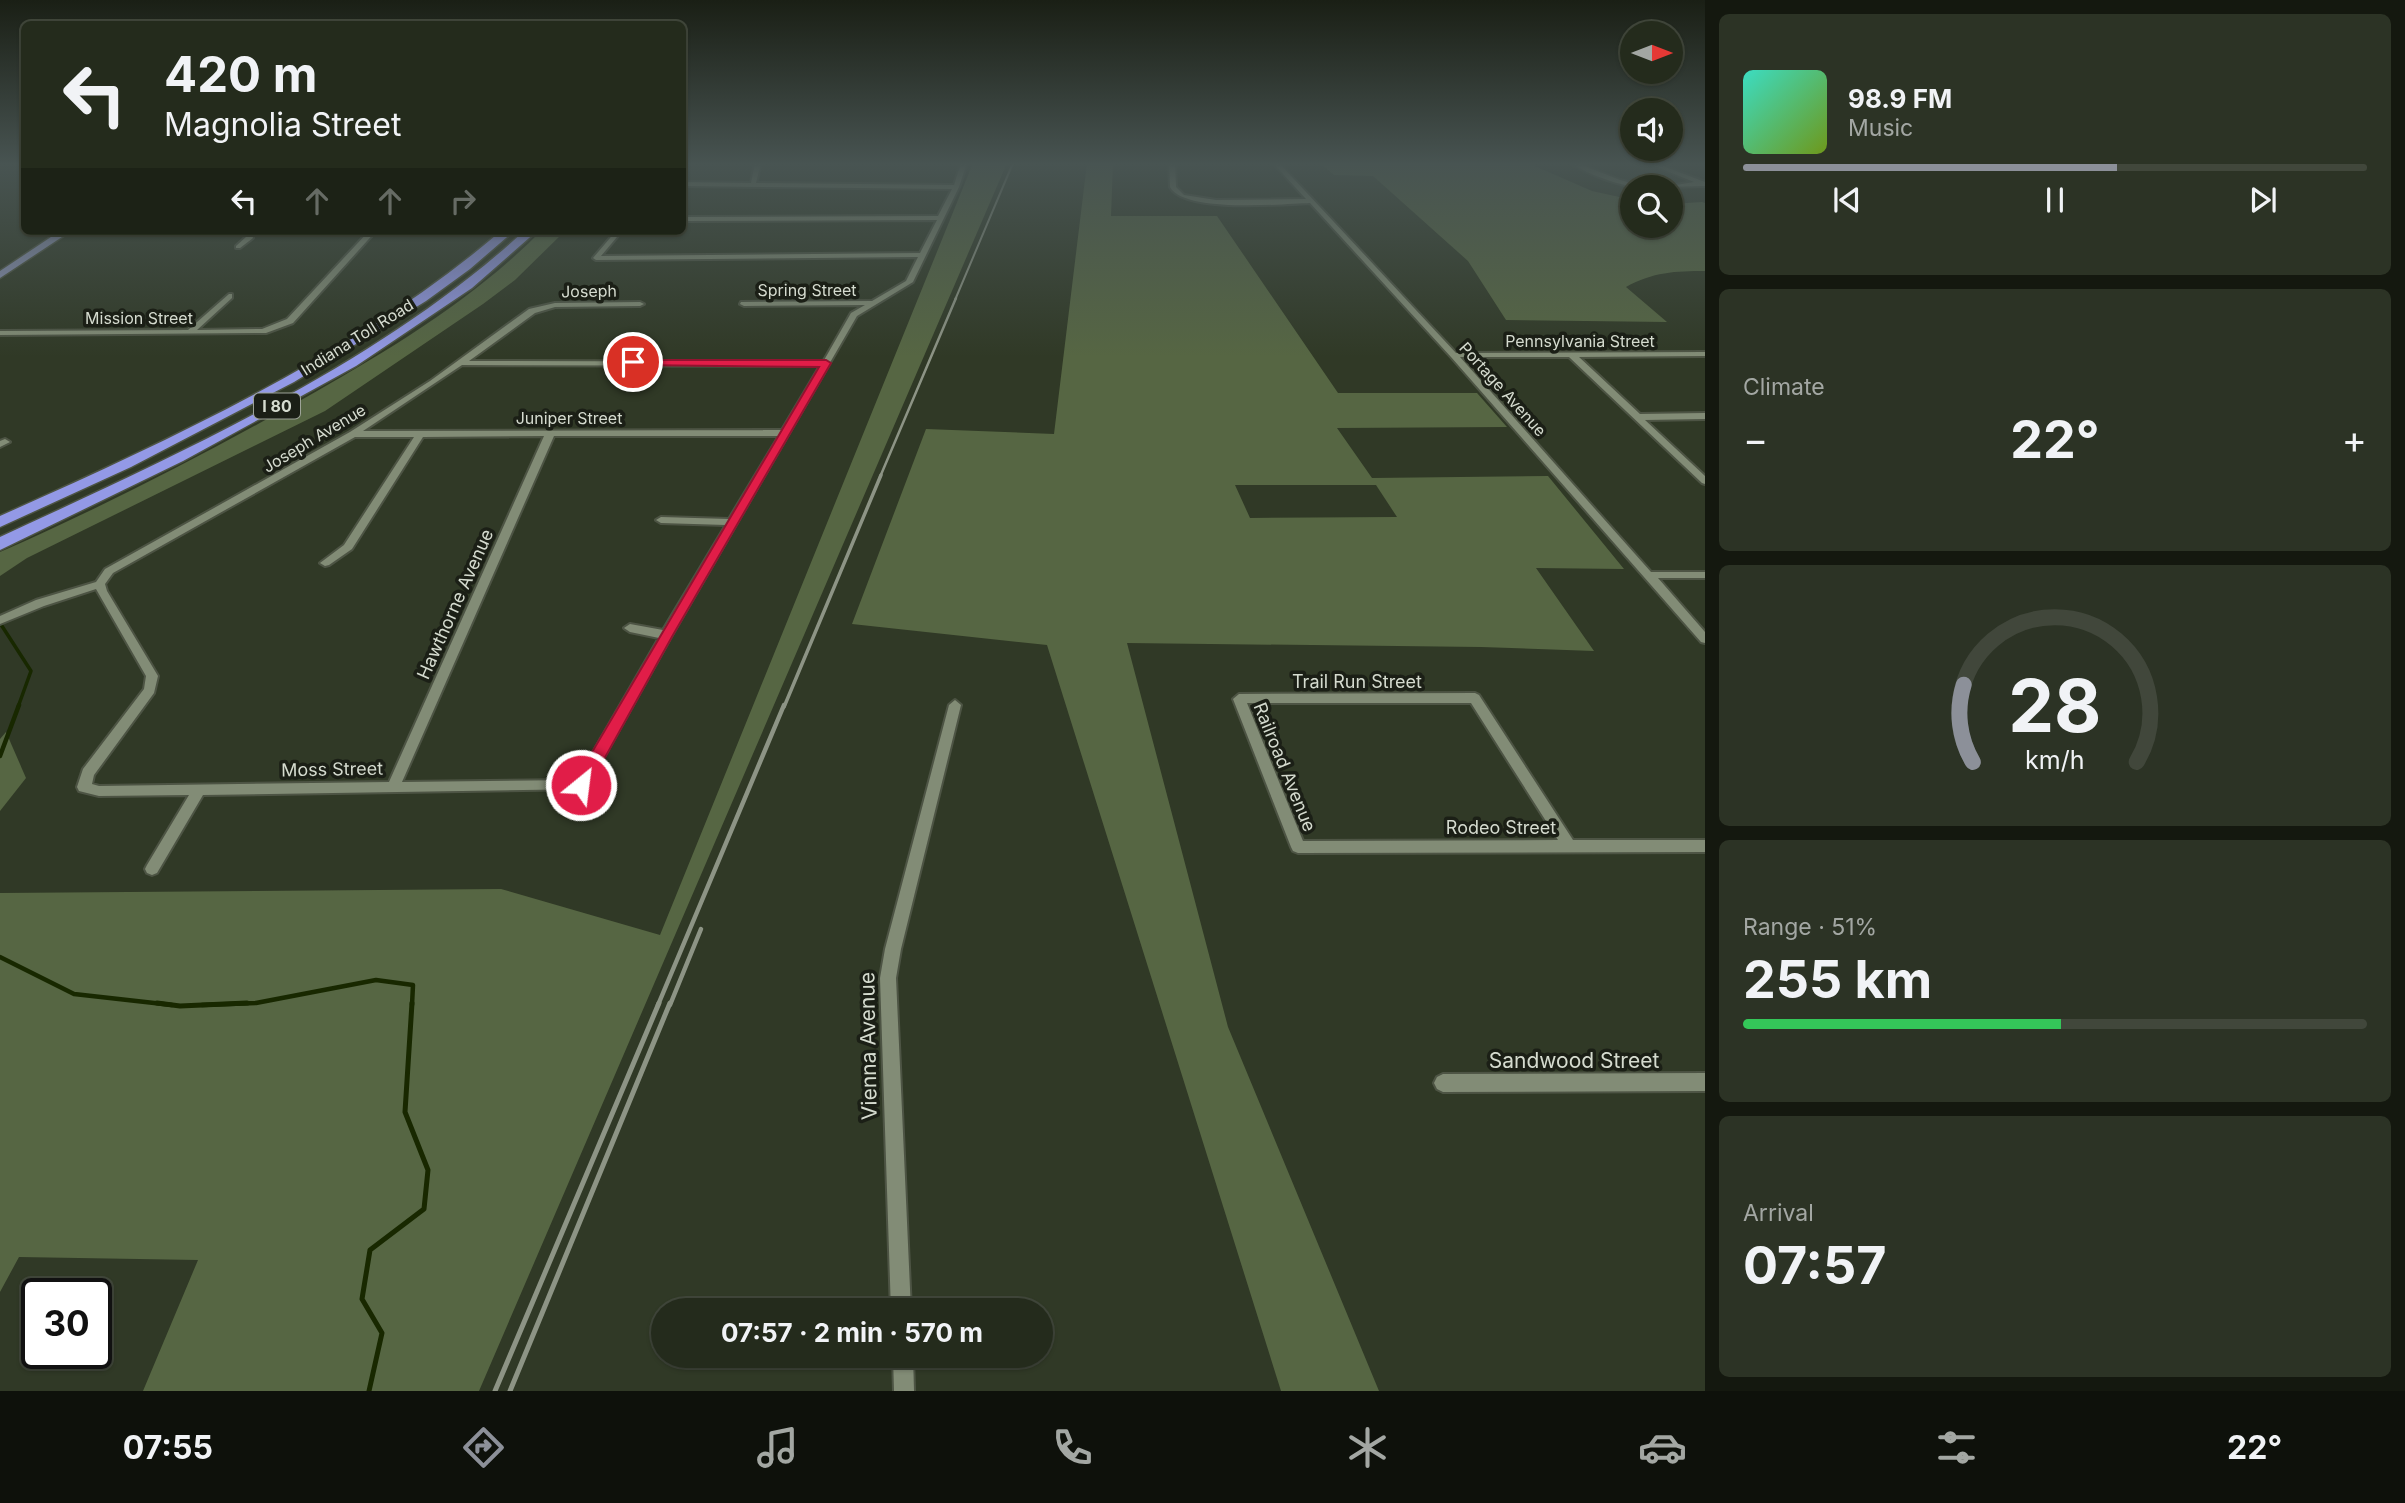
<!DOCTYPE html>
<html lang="en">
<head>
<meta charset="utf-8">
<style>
	body { margin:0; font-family:Inter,sans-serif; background:#2c3325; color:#f1f3f6; height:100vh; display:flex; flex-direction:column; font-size:26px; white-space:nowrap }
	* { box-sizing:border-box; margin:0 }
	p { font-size:23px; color:#a3a7a3 }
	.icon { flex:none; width:38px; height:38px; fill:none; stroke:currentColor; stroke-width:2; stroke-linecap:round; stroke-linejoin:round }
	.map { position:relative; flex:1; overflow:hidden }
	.sheet { display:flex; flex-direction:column; gap:14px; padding:14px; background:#14180f; width:700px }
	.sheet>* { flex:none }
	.guide { position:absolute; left:21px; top:21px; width:665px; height:214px; border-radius:10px; box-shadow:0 2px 5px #0004,0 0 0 2px #41473b; background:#242b1c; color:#f1f3f6; overflow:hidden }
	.needle { width:46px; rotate:90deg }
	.fabs { position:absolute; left:1620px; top:21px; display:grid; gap:14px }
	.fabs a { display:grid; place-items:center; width:63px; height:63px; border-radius:50%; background:#242b1c; box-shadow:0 2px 5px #0004,0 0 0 2px #41473b; font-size:35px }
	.speed { position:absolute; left:21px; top:1278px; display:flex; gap:14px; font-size:35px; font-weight:700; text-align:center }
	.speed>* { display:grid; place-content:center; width:91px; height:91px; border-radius:50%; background:#242b1c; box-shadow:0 2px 5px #0004,0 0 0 2px #41473b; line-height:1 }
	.speed .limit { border:4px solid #111; border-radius:10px; background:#fff; color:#111 }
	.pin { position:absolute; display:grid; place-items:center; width:60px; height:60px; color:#fff; margin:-30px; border:4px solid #fff; border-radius:50%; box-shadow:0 2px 7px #0007 }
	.me { position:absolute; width:77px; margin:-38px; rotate:29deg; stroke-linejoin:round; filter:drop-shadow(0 0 5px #0008) }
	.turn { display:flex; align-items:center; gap:24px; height:147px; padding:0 28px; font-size:32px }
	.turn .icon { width:91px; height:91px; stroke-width:2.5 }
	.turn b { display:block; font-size:49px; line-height:60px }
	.lanes { display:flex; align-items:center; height:66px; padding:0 28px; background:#0003; justify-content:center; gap:35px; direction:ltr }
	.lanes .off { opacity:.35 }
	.big { font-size:52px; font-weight:700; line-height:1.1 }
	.sheet .widget { flex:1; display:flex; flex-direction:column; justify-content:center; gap:10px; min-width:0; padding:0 24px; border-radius:10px; background:#2c3325 }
	.sheet .dial { align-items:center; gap:0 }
	.dial svg { height:182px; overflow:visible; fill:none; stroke:#41473b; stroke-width:7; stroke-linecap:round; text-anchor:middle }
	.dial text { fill:#f1f3f6; stroke:none }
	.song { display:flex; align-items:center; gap:21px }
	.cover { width:84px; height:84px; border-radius:10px; background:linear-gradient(135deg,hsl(170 70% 55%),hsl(80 70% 35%)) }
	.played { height:7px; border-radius:4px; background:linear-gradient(90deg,#8c9099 60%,#41473b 60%) }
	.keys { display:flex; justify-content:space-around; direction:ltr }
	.heat { display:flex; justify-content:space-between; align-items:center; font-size:38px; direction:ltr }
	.charge { height:10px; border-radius:5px; background:linear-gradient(90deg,#34c759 51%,#41473b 0) }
	.trip { position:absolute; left:651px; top:1298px; width:402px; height:70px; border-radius:35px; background:#242b1c; box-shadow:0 2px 5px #0004,0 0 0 2px #41473b; font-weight:700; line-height:70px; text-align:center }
	.tab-bar { display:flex; height:112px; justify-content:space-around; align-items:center; background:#0e110b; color:#a3a7a3 }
	.tab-bar .icon { width:49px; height:49px }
	.tab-bar .on { color:#8c9099 }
	.tab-bar b { font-size:32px; color:#f1f3f6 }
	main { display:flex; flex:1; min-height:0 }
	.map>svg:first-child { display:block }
</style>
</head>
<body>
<main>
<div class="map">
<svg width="1705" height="1391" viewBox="0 0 1705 1391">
	<rect width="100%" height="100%" fill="#303926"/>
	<g fill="#566643" fill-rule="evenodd">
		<path d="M973,163H1007L479,1391H143L198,1260L19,1257L0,1292V893L501,889L660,935Z"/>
		<path d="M1087,163H1113L1111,216H1217L1338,393H1477L1507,427L1337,428L1372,478L1548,476L1624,569L1536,568L1594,651L1481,647L1127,643L1228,1027L1379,1391H1281L1047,645L852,624L926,429L1054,434ZM1235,485H1376L1397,517L1250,518Z"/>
		<path d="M1320,163H1528L1592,191L1633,200V226H1671V204L1702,202L1705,203V271C1675,271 1653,272 1626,287L1667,322L1506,320L1468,261L1373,176L1334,175Z"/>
		<path d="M541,231H565L515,280L483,304L325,411L27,558L0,576V552C103,507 205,454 303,399C386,352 473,300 541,231Z"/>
		<path d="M6,732L26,778L0,811V739Z"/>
	</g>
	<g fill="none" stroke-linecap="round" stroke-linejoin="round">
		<path stroke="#182800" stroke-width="3.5" d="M0,623L31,671L18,707"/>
		<g stroke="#182800" stroke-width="4.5">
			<path d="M0,756L19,705"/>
			<path d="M0,957L74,994L172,1005"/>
			<path d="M202,1005L256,1003L376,980L413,985L412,1005"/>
		</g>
		<g stroke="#182800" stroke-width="5">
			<path d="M157,1003L180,1006L247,1003"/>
			<path d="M369,1391L382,1333L362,1299L370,1250L424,1209L428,1170L405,1112L412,1003"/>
		</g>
		<g stroke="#4d5444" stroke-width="4">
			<g id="minor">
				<path d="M755,163H761L756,183L954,185L961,163H967L959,187L913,282L857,316L672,635L586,789L203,795L157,873L152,875L147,873L145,869L147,865L189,795L99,796L79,791L77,787L83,769L144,689L146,676L96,589L44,606L0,624V616L36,600L96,582L105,569L350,432L430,381L529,309L555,303L640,302L644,304L640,306L555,307L535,313L469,361L823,362L851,313L865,305L744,306L740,304L741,302L872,301L906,281L918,257L596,260L593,258L616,231H622L601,256L920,253L937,220L682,221V217L938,216L952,189L682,186V182L751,183ZM462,365L820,366L782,430L363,431ZM544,436L389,782L99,786L92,784L94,775L154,693L158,676L107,591L105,584L113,573L355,437H414L344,545L320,563L325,566L329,565L352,549L423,437ZM554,436H779L729,519L661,517L656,520L661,523L726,525L663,630L630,624L624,628L630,632L659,638L577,780L402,782Z"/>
				<path d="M1169,163H1175L1176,187L1184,195L1216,200L1306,199L1273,163H1279L1456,353L1705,352V356L1579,357L1640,414L1705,413V419L1645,420L1705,476V484L1702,483L1569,357H1460L1651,572H1705V578H1658L1705,632V643L1701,642L1451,357L1310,203C1282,204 1184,213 1170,187Z"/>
				<path d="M1570,163H1577L1620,180L1646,187C1622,188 1591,175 1570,163Z"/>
				<path d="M1647,163H1655L1705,182V186L1664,187L1694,182Z"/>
				<path d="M64,231H184L181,233L62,235L59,233Z"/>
				<path d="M244,231H250L253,238L240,248H236V246L246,237Z"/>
				<path d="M369,231H376L293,323L266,333L0,335V331L188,330L229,294H232V298L197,330L262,329L287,319Z"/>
				<path d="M5,439L10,442L0,447V441Z"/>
				<path d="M1475,693L1479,695L1573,840H1705V852L1298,853L1293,851L1291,847L1233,699L1239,694ZM1247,703H1471L1558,840L1303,841Z"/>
				<path d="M955,700L961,705L901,949L896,978L911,1311H891L880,978L885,949L949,705Z"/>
				<path d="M1705,1073V1091L1443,1092L1437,1089L1434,1083L1437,1077L1443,1074Z"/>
				<path d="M893,1356H913L914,1391H894Z"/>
			</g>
		</g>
		<g stroke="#4d5444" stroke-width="3">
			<path id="major" d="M60,231H71L0,278V271Z"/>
		</g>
		<g stroke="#4d5444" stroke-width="3">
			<g id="highway">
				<path d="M501,231H514L470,269L426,301L294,382L131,467L0,527V516C170,440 359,353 501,231Z"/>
				<path d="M524,231H537L472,288L356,366L183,461L0,550V537C177,455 380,364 524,231Z"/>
			</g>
		</g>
		<use href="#minor" fill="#828c76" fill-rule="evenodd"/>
		<use href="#major" fill="#8c94b9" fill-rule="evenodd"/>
		<use href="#highway" fill="#9399e6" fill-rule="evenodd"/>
		<path stroke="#8d9485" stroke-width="2" d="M955,300L1013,163"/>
		<path stroke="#8d9485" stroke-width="2.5" d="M880,477L956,298"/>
		<path stroke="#8d9485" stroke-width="3.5" d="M784,707L881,475"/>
		<g stroke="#8d9485" stroke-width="4.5">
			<path d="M658,1005L784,705"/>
			<path d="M670,1005L701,929"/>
		</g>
		<g stroke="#8d9485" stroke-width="5">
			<path d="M495,1391L659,1003"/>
			<path d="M510,1391L670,1003"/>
		</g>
	</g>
	<linearGradient id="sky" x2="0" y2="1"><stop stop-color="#1a1f15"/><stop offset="0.46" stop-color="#485452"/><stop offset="1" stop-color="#485452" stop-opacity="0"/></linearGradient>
	<rect width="1705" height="357" fill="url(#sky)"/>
	<path fill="#e11d48" stroke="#92132f" stroke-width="2" d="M630,360H826L831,363L673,635L587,790H575L573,785L575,781L819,367L633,365L630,364Z"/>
	<g text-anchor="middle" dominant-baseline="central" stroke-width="7" stroke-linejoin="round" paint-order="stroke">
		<g font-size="16" fill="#d5dbcf" stroke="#1b1f16">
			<text x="807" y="290">Spring Street</text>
			<text transform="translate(589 291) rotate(-1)">Joseph</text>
			<text x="139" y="318">Mission Street</text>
			<text transform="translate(357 337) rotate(-32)">Indiana Toll Road</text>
			<text x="1580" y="341">Pennsylvania Street</text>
			<text transform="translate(1503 389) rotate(48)">Portage Avenue</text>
			<text x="569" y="418">Juniper Street</text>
			<text transform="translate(314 438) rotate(-31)">Joseph Avenue</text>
		</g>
		<rect fill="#1b1f16" stroke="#9da398" stroke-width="2" x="254" y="393.5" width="46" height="25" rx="5"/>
		<g font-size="16" font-weight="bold" fill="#d5dbcf">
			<text x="277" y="406">I 80</text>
		</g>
		<g font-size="18" fill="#d5dbcf" stroke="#1b1f16">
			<text transform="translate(455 604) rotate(-66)">Hawthorne Avenue</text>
			<text x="1357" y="681">Trail Run Street</text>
			<text transform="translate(1285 767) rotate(68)">Railroad Avenue</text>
			<text transform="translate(332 769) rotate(-1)">Moss Street</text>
			<text x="1501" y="827">Rodeo Street</text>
		</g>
		<g font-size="21" fill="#d5dbcf" stroke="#1b1f16">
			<text transform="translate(868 1046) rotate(-91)">Vienna Avenue</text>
			<text x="1574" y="1060">Sandwood Street</text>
		</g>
	</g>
</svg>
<div class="fabs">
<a><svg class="needle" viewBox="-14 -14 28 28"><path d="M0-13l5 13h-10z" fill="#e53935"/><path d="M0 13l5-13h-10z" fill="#a3a7a3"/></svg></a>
<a><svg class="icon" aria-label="sound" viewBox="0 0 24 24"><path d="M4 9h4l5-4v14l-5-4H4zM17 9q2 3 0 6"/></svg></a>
<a><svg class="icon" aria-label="search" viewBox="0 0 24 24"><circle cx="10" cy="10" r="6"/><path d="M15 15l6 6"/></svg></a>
</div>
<div class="speed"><div class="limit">30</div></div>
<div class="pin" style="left:633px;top:362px;background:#d93025"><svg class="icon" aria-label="arrive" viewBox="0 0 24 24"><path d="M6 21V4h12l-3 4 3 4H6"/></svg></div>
<svg class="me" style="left:581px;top:785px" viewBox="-20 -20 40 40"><circle r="17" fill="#e11d48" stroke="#fff" stroke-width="3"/><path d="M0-11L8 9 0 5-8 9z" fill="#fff"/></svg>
<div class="trip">07:57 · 2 min · 570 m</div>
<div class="guide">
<div class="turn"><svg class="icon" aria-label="left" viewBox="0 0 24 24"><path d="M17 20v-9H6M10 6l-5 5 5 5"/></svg><div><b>420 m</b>Magnolia Street</div></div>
<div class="lanes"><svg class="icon" aria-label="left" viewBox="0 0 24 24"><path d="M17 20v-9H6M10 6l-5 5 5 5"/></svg><svg class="icon off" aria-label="ahead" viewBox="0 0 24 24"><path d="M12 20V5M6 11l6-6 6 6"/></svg><svg class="icon off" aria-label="ahead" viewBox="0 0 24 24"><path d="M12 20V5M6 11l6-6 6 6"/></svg><svg class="icon off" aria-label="right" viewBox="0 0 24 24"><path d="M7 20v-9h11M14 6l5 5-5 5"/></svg></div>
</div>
</div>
<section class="sheet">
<div class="widget">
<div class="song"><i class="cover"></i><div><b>98.9 FM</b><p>Music</p></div></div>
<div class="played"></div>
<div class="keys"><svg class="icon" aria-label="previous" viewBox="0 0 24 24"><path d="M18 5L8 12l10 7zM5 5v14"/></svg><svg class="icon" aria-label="pause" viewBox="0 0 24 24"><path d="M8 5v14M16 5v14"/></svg><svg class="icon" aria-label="next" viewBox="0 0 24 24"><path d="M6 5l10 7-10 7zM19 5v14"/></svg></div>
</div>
<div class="widget"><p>Climate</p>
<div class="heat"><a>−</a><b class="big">22°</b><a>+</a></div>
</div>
<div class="widget dial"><svg viewBox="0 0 100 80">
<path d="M14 69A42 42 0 1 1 86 69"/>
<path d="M14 69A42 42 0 0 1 10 35" stroke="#8c9099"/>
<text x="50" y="56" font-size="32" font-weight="700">28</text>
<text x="50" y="72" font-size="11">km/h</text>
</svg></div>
<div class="widget"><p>Range · 51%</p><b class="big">255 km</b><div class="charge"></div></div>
<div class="widget"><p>Arrival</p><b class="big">07:57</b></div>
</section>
</main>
<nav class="tab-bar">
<b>07:55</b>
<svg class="icon on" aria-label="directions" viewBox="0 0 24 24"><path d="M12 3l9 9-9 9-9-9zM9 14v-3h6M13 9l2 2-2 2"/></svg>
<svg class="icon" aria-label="music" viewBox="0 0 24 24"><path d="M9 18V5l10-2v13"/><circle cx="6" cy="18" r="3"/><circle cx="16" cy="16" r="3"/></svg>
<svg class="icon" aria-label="phone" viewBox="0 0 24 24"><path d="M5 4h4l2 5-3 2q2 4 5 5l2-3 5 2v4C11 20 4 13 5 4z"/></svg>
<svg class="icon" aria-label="climate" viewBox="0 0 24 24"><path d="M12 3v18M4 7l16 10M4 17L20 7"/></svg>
<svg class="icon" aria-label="car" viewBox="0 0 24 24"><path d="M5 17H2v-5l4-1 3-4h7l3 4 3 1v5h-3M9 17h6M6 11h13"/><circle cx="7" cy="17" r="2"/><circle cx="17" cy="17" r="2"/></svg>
<svg class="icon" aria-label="filters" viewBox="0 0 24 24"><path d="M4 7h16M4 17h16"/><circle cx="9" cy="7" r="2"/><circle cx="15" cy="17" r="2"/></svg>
<b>22°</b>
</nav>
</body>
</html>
